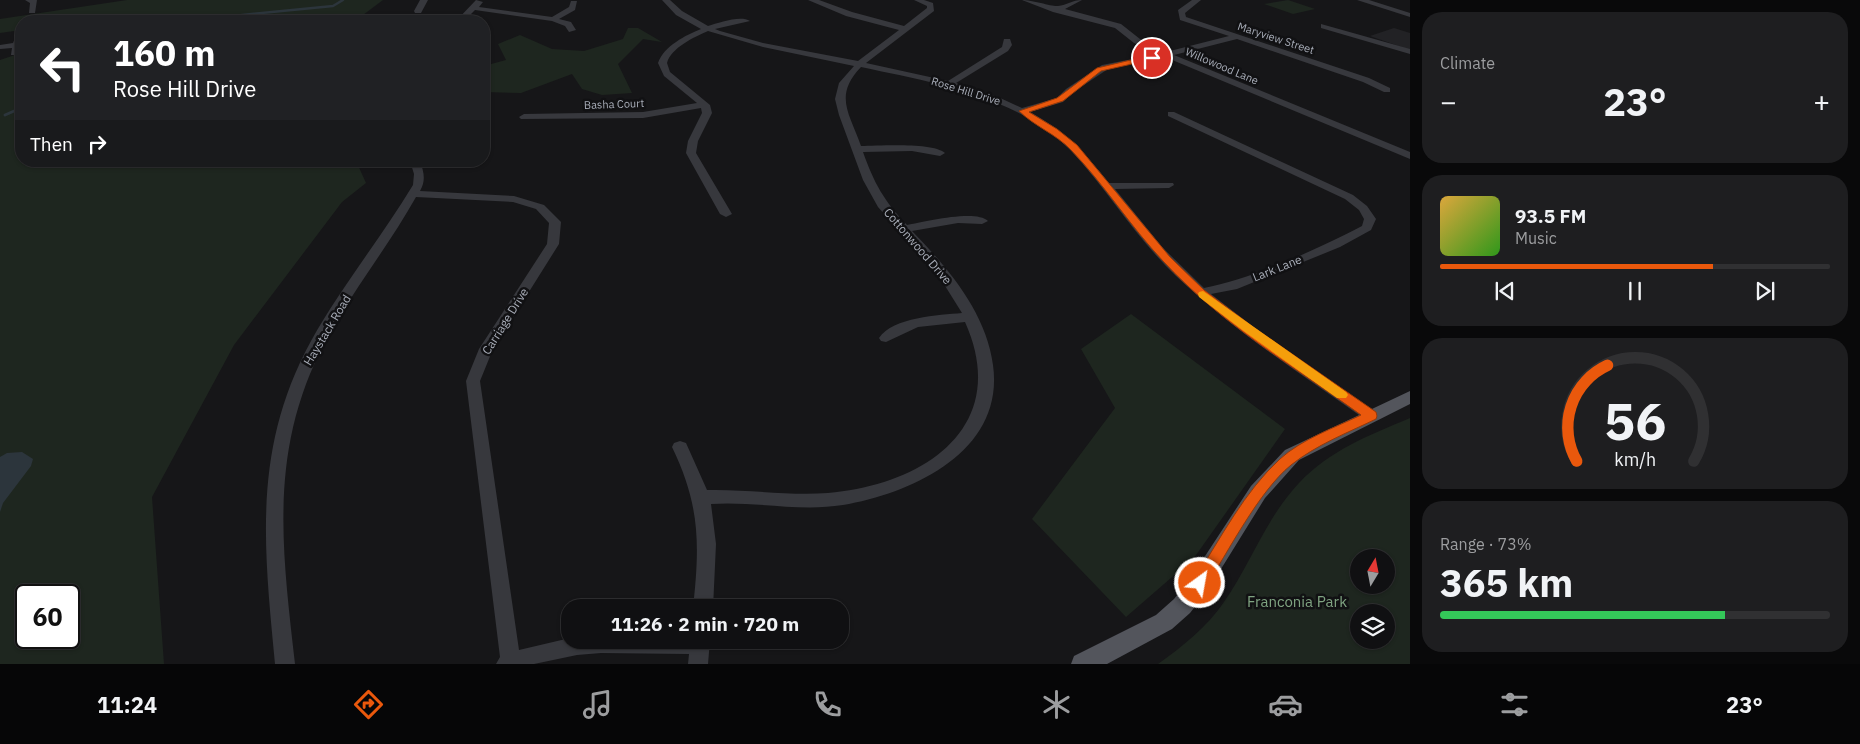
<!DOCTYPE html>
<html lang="en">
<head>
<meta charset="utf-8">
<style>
	body { margin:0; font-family:"IBM Plex Sans",sans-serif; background:#1e1e20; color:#f1f3f6; height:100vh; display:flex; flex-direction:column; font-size:19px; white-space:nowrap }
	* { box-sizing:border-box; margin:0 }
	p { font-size:16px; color:#9c9d9f }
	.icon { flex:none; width:28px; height:28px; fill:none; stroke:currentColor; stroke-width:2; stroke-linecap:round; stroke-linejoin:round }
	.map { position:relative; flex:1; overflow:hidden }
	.panel { display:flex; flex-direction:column; gap:12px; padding:12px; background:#09090a; width:450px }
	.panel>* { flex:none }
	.guide { position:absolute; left:15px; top:15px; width:475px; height:152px; border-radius:20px; box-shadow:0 1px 4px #0004,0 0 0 1px #303032; background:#202124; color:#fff; overflow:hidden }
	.needle { width:32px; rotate:10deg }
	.controls { position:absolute; left:1350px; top:549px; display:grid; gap:10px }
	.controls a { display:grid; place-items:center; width:45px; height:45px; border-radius:50%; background:#101012; box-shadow:0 1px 4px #0004,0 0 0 1px #303032; font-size:25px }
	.speed { position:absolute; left:15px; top:584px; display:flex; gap:10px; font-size:25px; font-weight:700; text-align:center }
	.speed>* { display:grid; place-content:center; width:65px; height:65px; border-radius:50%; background:#101012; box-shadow:0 1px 4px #0004,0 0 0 1px #303032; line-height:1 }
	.speed .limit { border:2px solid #111; border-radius:8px; background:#fff; color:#111 }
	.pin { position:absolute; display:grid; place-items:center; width:42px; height:42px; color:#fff; margin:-21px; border:2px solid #fff; border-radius:50%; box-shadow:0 1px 5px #0007 }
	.me { position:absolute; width:55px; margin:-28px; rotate:32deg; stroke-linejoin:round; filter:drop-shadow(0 0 4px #0008) }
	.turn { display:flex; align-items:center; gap:18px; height:105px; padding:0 15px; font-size:22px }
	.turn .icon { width:65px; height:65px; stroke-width:2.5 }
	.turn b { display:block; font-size:35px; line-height:42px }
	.then { display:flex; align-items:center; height:48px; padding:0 15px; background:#0003; gap:10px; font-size:19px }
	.big { font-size:38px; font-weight:700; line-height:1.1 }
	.panel .card { flex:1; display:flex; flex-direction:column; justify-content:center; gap:8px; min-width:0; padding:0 18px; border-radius:20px; background:#1e1e20 }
	.panel .dial { align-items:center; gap:0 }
	.dial svg { height:130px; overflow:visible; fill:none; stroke:#303032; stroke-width:7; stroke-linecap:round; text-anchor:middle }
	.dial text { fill:#f1f3f6; stroke:none }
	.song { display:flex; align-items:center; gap:15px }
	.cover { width:60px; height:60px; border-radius:8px; background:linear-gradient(135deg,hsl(40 70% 55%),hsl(110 70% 35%)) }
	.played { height:5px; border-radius:2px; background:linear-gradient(90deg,#ea580c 70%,#303032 70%) }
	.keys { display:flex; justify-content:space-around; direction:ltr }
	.heat { display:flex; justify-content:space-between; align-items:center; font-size:28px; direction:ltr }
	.charge { height:8px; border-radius:4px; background:linear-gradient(90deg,#34c759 73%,#303032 0) }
	.trip { position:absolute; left:561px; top:599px; width:288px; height:50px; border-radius:20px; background:#101012; box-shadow:0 1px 4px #0004,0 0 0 1px #303032; font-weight:700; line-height:50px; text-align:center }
	.menu { display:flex; height:80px; justify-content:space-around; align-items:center; background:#060607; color:#9c9d9f }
	.menu .icon { width:35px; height:35px }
	.menu .on { color:#ea580c }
	.menu b { font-size:22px; color:#f1f3f6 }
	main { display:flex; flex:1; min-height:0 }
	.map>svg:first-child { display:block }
</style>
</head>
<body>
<main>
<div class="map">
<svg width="1410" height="664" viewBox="0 0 1410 664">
	<rect width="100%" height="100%" fill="#161618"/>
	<path fill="#222225" d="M1394,28L1410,33V50L1370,36Z"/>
	<g fill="#1e261f" fill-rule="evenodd">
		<path d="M127,0H383L359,18V21H21V30L0,33V19Z"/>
		<path d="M1288,0L1315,9L1293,14L1264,4Z"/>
		<path d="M628,28H638L662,42L643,39L618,64L632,93L602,95L582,89L572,74L521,93L484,92V66L506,60L498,44L520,35L552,49L584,51L623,39Z"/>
		<path d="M21,53V161H356L366,183L342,202L234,345L152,497L164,664H0V60ZM26,595H69V638H26Z"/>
		<path d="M1131,314L1285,429L1194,558L1126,617L1032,519L1115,408L1081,349Z"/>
		<path d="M1410,418V664H1158C1183,646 1206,628 1224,602C1251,563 1266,518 1299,483C1330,450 1370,435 1410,418ZM1359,558H1386V585H1359ZM1359,612H1386V640H1359Z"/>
	</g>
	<path fill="#2c353c" d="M22,452L33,459L31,466L3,503L0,512V457L7,453Z"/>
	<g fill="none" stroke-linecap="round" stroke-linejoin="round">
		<path stroke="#2c353c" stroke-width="2.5" d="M223,21L242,15L333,6L343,0"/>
		<path stroke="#2c353c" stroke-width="3" d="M5,115L21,108"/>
		<g fill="#37383d" fill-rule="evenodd">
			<path d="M25,0H37L35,13H29L30,3Z"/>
			<path d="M420,0H428L421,13H415L414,11Z"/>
			<path d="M476,0L483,2L479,7L552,17L569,7L571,1H577L575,10L559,19L571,22L576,30L569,32L565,26L552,21L475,10L464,21H456Z"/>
			<path d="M662,0H670L682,11L708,26C719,23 740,15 750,21L715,29L720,31L763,43L858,61L899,30L846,16L808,0H819L852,12L904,26L927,8V6L914,0H924L933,3L934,11L866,63L948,81L1002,47L1004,39H1010L1012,45L1008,51L956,83L998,97L1022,108L1057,98L1066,89L1102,65L1158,54L1134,43L1115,28L1053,12L1022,0C1033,0 1053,7 1058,6C1067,5 1072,0 1082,0L1065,9L1121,24L1140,39L1166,52L1229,36L1180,20L1178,10L1192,0H1201L1185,13L1186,17L1369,78L1390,88V92H1384L1363,82L1237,39L1174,55L1410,152V159L1165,57L1108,69L1072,93L1063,102L1030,112C1063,130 1086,154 1109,183H1173L1174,185L1169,188L1115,189L1163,248L1204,288C1254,278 1316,250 1362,226L1364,219L1359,210L1345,199L1168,116V112H1174L1353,195L1367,206L1376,219L1371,230L1340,247L1237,289L1211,294L1277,345L1376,412L1379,416L1376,420L1371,422L1366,420C1301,374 1234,331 1176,276C1138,240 1110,194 1075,155C1021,96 935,83 861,67C833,96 850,114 861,146C879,146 932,142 945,153L940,156L912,151L863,152C874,183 884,201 907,225C923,222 976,209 988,221L982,224L958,223L912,231C948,268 986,312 993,365C1005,451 913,493 843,505C799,512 755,501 711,504L716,544L713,608H693C700,544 700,505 672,447L674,443L680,441L686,443L707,490C747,489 788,496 828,493C924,485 1012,427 965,322L918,327L886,342L881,341L879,338C893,317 939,315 962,313L937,273L878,207L863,180L839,115L835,99L839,83L854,66L763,47L708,31C694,37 671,48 667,63L670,72L710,105L712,113L698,141L696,153L732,214L726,217L720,214L686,153L688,141L702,113L701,108L643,118L521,119L519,117L524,114L643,112L697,103L664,76L658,63C664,46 686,35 701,29L676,15Z"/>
			<path d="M1357,0H1369L1410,13V17Z"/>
			<path d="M1321,24L1410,49V54L1321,28Z"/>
			<path d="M17,33H21V43L17,55H11L12,48L0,49V45L13,43Z"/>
			<path d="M410,161H420C424,172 426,181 420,191L514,196L544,205L561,222L559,244L493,349L480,381L519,650L570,638V640H710L708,664H688L689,654L601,653L577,655L534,664H496L500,657L466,381L479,349L547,244L549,223L536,209L513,202L416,197C388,247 352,291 325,342C268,450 282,548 295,664H275C264,547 252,449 311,341C341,287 381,238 413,185L414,174Z"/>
		</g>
		<path fill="#53555c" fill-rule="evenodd" d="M1410,391V404L1299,460L1265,498L1208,590L1190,613L1172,629L1107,664H1071L1074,656L1156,615L1174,599L1192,576L1251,486L1285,450Z"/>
	</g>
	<path fill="#ea580c" stroke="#983908" d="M1152,55L1155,58L1154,59L1101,71L1063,101L1029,112L1057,129L1077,145L1170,257L1204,290L1253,327L1376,412L1377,416L1376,419C1347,433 1316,445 1291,465C1259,491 1228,552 1205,588L1200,590L1195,588L1192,583L1195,578C1221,538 1244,492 1280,459C1302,439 1334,428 1361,415C1294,367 1219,322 1163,261C1130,226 1104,184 1071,150C1056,134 1034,126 1019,111L1057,98L1097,68Z"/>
	<path fill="#f59e0b" d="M1203,291L1346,392L1348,395L1346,398H1337L1245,332L1199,297L1198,294L1199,292Z"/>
	<g text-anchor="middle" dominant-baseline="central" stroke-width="5" stroke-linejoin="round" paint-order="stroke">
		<g font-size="11" fill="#a8adb8" stroke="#111113">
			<text transform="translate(1276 38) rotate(18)">Maryview Street</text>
			<text transform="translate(1222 66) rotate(23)">Willowood Lane</text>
			<text transform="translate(966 91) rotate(17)">Rose Hill Drive</text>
			<text transform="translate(614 104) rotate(-2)">Basha Court</text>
		</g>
		<g font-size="12" fill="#a8adb8" stroke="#111113">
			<text transform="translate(918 246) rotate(49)">Cottonwood Drive</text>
			<text transform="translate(1277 268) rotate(-22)">Lark Lane</text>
			<text transform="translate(505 321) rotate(-58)">Carriage Drive</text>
			<text transform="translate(327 330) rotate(-59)">Haystack Road</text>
		</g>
		<g font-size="15" fill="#7fa381" stroke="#111113">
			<text x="1297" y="601">Franconia Park</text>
		</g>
	</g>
</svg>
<div class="controls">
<a><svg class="needle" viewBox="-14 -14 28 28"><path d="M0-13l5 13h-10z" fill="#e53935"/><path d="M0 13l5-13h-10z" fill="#9c9d9f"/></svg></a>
<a><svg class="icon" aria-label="layers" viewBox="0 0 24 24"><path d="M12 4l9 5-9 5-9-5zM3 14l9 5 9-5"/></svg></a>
</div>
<div class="speed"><div class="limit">60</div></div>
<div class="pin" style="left:1152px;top:58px;background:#d93025"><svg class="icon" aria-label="arrive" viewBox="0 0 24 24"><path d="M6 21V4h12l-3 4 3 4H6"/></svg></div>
<svg class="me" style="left:1200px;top:583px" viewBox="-20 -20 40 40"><circle r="17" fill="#ea580c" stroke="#fff" stroke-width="3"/><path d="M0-11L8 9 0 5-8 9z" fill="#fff"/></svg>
<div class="trip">11:26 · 2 min · 720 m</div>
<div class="guide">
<div class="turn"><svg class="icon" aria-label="left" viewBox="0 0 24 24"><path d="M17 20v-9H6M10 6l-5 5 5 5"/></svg><div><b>160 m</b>Rose Hill Drive</div></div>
<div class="then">Then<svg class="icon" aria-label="right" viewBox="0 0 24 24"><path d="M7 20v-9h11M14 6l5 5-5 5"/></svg></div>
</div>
</div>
<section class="panel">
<div class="card"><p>Climate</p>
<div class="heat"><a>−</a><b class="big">23°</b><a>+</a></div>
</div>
<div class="card">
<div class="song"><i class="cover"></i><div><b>93.5 FM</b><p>Music</p></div></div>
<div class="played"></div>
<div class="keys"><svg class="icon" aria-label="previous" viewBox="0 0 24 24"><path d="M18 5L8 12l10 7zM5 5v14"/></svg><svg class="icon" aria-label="pause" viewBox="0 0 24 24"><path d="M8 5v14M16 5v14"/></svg><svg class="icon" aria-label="next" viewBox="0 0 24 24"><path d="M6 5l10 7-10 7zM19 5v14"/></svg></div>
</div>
<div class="card dial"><svg viewBox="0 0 100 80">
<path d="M14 69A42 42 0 1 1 86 69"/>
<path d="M14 69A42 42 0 0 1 33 10" stroke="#ea580c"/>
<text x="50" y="56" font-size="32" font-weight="700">56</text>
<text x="50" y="72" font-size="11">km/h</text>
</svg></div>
<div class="card"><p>Range · 73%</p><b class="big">365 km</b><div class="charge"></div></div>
</section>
</main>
<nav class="menu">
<b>11:24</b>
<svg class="icon on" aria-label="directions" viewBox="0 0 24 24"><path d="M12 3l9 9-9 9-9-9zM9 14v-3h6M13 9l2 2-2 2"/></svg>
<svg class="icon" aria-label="music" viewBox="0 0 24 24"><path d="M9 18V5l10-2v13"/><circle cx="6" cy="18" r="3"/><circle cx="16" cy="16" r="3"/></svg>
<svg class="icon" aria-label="phone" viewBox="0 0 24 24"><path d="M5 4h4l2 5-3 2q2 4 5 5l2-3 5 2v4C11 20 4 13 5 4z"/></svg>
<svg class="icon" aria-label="climate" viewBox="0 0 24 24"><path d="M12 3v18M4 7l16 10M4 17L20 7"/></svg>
<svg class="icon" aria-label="car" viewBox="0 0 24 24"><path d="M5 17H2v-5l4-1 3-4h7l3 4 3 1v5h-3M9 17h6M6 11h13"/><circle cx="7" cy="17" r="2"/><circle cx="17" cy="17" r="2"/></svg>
<svg class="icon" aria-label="filters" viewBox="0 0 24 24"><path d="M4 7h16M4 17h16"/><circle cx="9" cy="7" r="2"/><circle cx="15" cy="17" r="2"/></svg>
<b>23°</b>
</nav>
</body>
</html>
